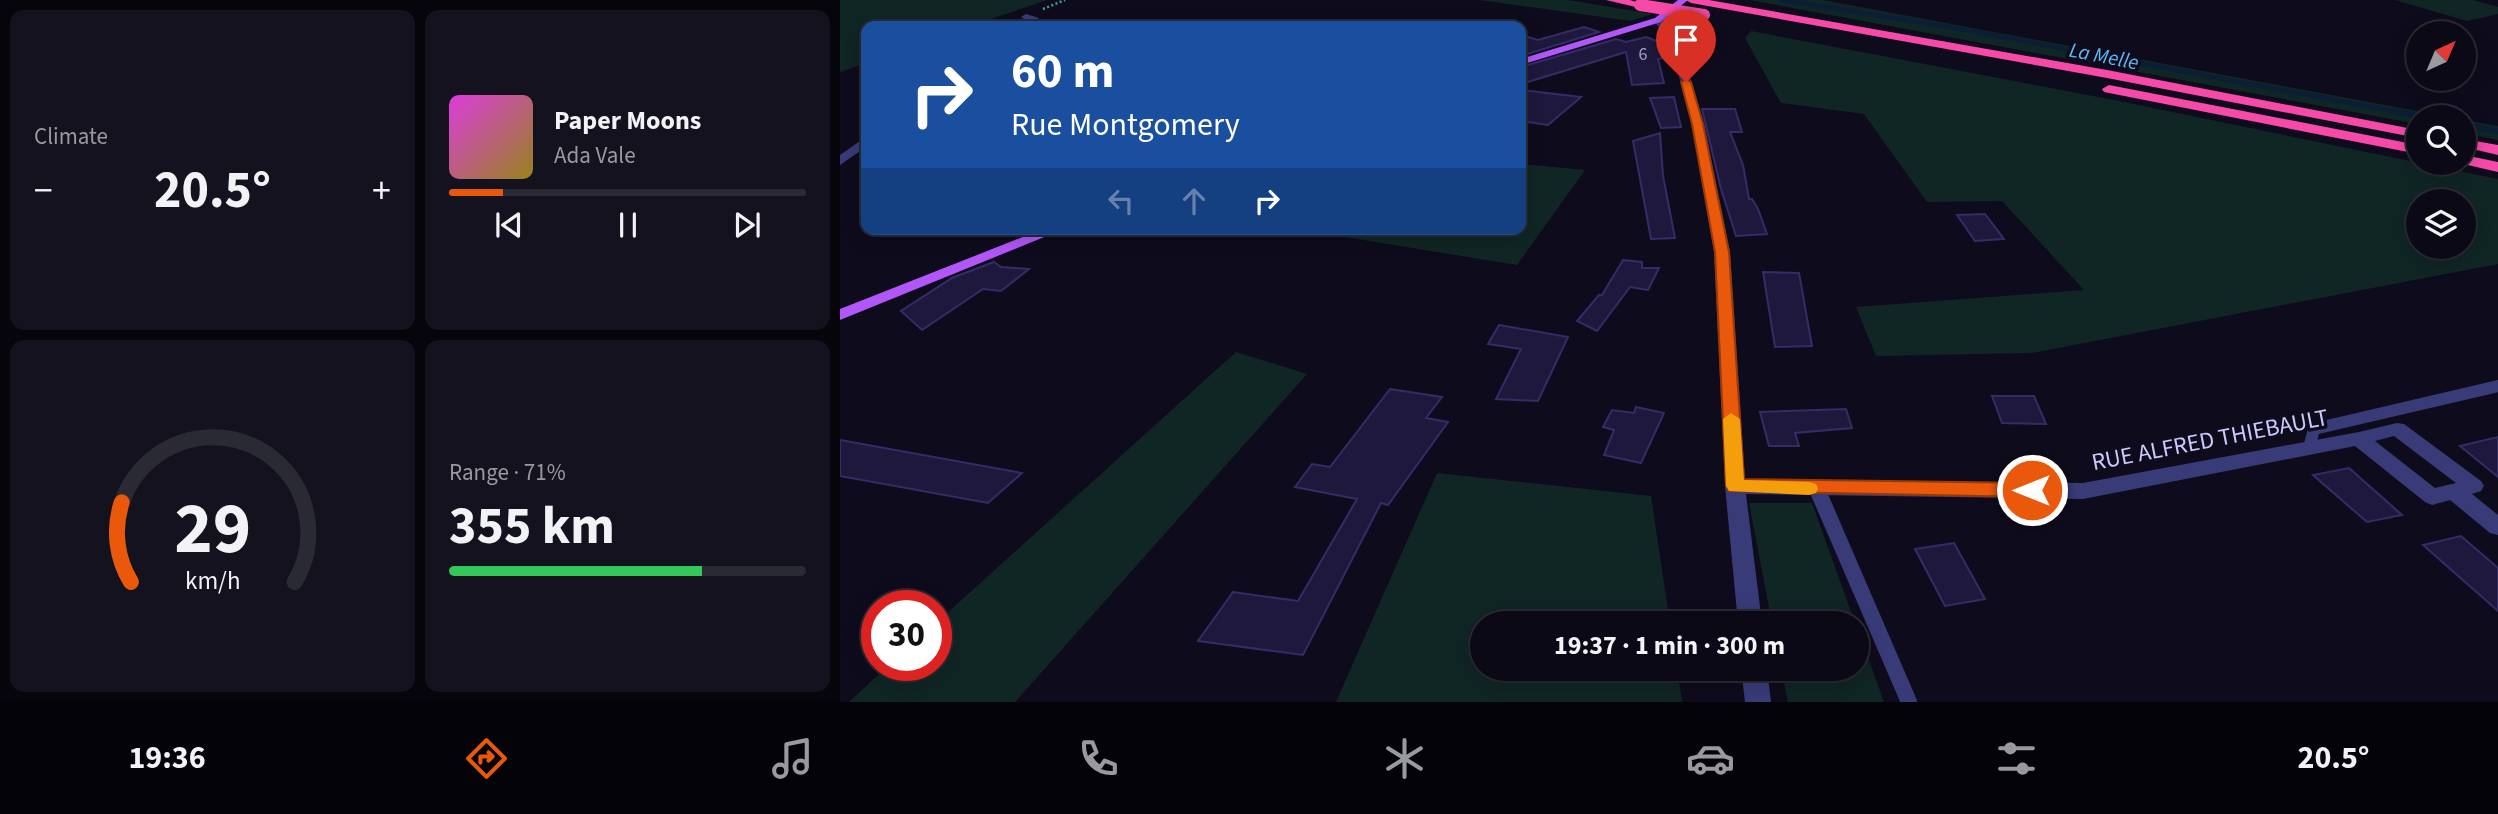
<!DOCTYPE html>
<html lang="en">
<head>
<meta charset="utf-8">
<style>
	body { margin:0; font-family:"Source Sans 3",sans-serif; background:#13121e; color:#f1f3f6; height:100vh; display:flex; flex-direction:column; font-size:26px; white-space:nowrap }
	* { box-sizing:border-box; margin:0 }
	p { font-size:23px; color:#999aa0 }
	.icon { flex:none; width:38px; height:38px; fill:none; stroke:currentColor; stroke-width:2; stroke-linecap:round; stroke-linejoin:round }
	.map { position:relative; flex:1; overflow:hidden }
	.sheet { display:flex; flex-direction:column; gap:10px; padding:10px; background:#06050c; width:840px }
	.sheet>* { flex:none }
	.top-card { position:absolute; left:21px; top:21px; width:665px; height:214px; border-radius:14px; box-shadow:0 4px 18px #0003,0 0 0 2px #2a2a34; background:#1a4fa0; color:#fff; overflow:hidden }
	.needle { width:46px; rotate:44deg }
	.fabs { position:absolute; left:1566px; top:21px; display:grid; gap:14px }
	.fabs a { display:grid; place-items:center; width:70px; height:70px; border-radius:50%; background:#0a0915; box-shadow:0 4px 18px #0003,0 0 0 2px #2a2a34; font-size:35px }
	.speed { position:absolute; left:21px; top:590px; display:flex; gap:14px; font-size:35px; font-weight:700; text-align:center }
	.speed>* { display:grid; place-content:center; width:91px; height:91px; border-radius:50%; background:#0a0915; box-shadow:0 4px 18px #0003,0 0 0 2px #2a2a34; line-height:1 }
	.speed .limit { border:10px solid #d22; background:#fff; color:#111 }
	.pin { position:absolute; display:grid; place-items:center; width:60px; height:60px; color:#fff; margin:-72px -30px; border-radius:50% 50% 50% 0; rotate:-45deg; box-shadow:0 0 7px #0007 }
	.pin .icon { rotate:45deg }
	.me { position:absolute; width:77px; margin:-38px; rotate:270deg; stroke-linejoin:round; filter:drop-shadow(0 0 5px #0008) }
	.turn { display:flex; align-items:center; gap:24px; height:147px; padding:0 35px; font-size:32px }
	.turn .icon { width:91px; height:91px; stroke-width:2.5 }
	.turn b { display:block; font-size:49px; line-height:60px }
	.lanes { display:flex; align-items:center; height:66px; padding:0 35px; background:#0003; justify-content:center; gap:35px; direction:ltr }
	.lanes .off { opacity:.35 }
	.big { font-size:52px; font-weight:700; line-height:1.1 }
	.sheet .widget { flex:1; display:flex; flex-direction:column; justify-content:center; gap:10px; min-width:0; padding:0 24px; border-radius:14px; background:#13121e }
	.sheet .dial { align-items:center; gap:0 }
	.dial svg { height:182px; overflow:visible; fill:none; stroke:#2a2a34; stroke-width:7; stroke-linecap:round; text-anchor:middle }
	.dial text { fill:#f1f3f6; stroke:none }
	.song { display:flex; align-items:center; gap:21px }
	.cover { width:84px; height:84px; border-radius:10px; background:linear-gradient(135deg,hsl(300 70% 55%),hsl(50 70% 35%)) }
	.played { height:7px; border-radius:4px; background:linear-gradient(90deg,#ea580c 15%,#2a2a34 15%) }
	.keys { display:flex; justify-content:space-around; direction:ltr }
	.heat { display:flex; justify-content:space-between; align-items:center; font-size:38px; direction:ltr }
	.charge { height:10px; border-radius:5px; background:linear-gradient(90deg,#34c759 71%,#2a2a34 0) }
	.sheet .tiles { flex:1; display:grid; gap:10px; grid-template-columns:repeat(2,1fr) }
	.trip { position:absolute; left:630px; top:611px; width:399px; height:70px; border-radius:35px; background:#0a0915; box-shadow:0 4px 18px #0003,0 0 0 2px #2a2a34; font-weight:700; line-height:70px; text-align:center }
	.tabs { display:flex; height:112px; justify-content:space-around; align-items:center; background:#040408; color:#999aa0 }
	.tabs .icon { width:49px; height:49px }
	.tabs .on { color:#ea580c }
	.tabs b { font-size:32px; color:#f1f3f6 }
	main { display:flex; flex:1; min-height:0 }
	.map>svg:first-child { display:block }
</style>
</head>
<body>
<main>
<section class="sheet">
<div class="tiles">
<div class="widget"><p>Climate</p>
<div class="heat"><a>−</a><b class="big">20.5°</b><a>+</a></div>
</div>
<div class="widget">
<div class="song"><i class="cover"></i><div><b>Paper Moons</b><p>Ada Vale</p></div></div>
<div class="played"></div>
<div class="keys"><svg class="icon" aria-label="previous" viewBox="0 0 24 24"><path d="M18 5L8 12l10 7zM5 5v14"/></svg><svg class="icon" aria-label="pause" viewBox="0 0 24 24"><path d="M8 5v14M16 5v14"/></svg><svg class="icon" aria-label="next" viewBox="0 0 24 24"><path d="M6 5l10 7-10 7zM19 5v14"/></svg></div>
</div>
<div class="widget dial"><svg viewBox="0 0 100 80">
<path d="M14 69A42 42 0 1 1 86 69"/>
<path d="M14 69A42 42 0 0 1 10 34" stroke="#ea580c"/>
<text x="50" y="56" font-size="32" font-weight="700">29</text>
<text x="50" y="72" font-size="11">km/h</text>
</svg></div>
<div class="widget"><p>Range · 71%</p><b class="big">355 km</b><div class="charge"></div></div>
</div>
</section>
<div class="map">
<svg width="1658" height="702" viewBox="0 0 1658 702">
	<rect width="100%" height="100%" fill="#0e0c1c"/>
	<g fill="#102624" fill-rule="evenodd">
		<path d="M0,0H207L131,26H26V63L0,72Z"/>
		<path d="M640,0H728L812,14L791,21Z"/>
		<path d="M910,0H983L1609,117H1578V124Z"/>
		<path d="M1555,0H1633L1658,7V14L1627,21Z"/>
		<path d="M911,31L1274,100L1658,179V264L1192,353L1036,356L1016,307L1244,290L1162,201L1087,202L1024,114L941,103L905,38ZM1624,201V247H1578V201Z"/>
		<path d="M1624,120L1658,126V140L1624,133Z"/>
		<path d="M681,164L745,170L677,265L456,229H681Z"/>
		<path d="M396,352L467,374L175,702H9L49,665H96V623Z"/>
		<path d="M597,473L811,496L830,623H642V668L837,669L842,702H496Z"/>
		<path d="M909,503H972L1015,623H932Z"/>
		<path d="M1017,627L1044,702H948L941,669L1017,668Z"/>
	</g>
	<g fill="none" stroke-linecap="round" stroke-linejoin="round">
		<path stroke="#0a1e37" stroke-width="4.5" d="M942,0L1109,27L1563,113"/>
		<g stroke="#0a1e37" stroke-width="6">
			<path d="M1554,111L1586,117"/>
			<path d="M1624,125L1658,131"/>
		</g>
	</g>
	<g fill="#1e193c" stroke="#342c67" stroke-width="2">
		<path d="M744,27L759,32L681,56V35L698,40Z"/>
		<path d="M806,37L828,45L831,57L818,59L824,83L792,85L786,52L681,84V67L776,39L786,42Z"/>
		<path d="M681,90L741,97L708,125L681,121Z"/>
		<path d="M834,97L841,127L821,128L810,98Z"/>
		<path d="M862,109H895L902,132H890L903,165L909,199H912L918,209L927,234L896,236L881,189Z"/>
		<path d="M820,133L823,176L835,238L811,239L793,141Z"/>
		<path d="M1145,214L1164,239L1135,241L1117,215Z"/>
		<path d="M783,260L802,262V268H819L808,290L790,287L757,331L737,321L759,295H762Z"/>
		<path d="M154,262L161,267L189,269L161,291L143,289L82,330L61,311L112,278Z"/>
		<path d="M923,272L959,273L972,346L935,347Z"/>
		<path d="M659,325L728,337L698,401L656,399L681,349L648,344Z"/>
		<path d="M550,389L602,397L586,418L608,422L548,505L541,503L463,655L358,641L393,592L458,601L517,499L455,487L472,464L490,467Z"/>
		<path d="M1152,396H1194L1206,424L1162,423Z"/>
		<path d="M796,407L824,413L801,463L764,455L774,430L763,427L772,410L794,413Z"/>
		<path d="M1006,409L1012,428L955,433L959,446H929L920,412Z"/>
		<path d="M1658,437V477L1620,446Z"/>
		<path d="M0,440L182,473L148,503L0,476Z"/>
		<path d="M1509,468L1535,491L1562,515L1527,522L1473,475Z"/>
		<path d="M1621,536L1658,568V611L1583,545Z"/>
		<path d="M1114,543L1145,599L1105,606L1075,549Z"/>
	</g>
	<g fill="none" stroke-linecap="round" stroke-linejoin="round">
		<path stroke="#32a99a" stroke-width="2.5" stroke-dasharray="2 2.5" stroke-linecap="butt" d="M203,9L225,0"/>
		<path stroke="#393b79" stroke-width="12" d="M1469,448L1474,429L1658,386"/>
		<path stroke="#393b79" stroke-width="16" d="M977,489L1069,702"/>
		<g fill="#393b79" fill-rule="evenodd">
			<path d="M186,14L199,18L186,26H174L184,19L181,17Z"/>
			<path d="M818,17L839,39L864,124L890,252L905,479L1243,483L1519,432L1557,423L1564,424L1641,481L1644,486L1641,491L1632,494L1658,515V535L1650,533L1610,500L1592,505L1585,502L1515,446L1243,499L906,494L922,623H898L885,486L874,252L852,124L829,40L813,20ZM1554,436L1616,483L1595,488L1535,441Z"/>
			<path d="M26,137V147L0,165V155Z"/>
			<path d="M901,668H927L931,702H905Z"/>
		</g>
		<g fill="#b156f8" fill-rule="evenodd">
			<path d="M838,0H848L821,22L681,65V59L815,18Z"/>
			<path d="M203,229H224L0,320V309Z"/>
		</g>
		<g fill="#f74aa8" fill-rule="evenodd">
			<path d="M766,0H790L805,5L800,8Z"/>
			<path d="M846,0H869L1267,70L1578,130V138L1267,78L851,3Z"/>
			<path d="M1269,85L1578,145V154L1264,92L1262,89Z"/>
			<path d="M1624,139L1658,145V155L1624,147Z"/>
			<path d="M1624,155L1658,162V172L1619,163H1624Z"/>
		</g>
		<path stroke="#f74aa8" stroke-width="12" d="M800,5L864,15"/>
	</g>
	<path fill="#ea580c" stroke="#983908" stroke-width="2" d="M846,79L851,82L863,124L889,252L904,479L1192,483L1199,486L1202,490L1199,495L1192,497L889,491L886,486L875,252L852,124L841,82Z"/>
	<path fill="#f59e0b" d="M891,413L900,419L904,480L969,482L976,484L978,489L976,493L969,495L889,491L886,486L883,419Z"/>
	<g text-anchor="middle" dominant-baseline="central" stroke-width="7" stroke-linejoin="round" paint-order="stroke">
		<g font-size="18" fill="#a09ecd">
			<text x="803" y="54">6</text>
		</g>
		<g font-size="21" font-style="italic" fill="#5cbaf8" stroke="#0e0c1c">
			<text transform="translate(1264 56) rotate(11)">La Melle</text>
		</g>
		<g font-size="24" fill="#cccafd" stroke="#0e0c1c">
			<text transform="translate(1370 440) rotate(-11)">RUE ALFRED THIEBAULT</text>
		</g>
	</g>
</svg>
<div class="fabs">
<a><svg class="needle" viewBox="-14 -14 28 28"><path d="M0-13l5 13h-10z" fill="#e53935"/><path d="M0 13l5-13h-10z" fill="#999aa0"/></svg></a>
<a><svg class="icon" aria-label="search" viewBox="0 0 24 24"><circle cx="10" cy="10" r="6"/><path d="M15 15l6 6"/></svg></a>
<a><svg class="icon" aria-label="layers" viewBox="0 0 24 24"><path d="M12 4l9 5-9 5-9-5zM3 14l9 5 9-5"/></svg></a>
</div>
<div class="speed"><div class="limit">30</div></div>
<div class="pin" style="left:846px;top:82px;background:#d93025"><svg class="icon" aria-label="arrive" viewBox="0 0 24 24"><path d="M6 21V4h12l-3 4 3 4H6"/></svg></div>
<svg class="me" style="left:1192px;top:490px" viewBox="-20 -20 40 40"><circle r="17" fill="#ea580c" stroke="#fff" stroke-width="3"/><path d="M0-11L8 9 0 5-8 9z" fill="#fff"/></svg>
<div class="trip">19:37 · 1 min · 300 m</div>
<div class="top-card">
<div class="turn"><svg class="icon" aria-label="right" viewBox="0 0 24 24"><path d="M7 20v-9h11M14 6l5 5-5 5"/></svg><div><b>60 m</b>Rue Montgomery</div></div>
<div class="lanes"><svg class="icon off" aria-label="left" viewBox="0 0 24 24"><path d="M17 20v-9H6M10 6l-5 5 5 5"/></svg><svg class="icon off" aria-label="ahead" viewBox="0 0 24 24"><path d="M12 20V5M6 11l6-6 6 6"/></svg><svg class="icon" aria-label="right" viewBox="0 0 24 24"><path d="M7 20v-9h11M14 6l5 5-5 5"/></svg></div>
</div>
</div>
</main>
<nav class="tabs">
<b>19:36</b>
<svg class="icon on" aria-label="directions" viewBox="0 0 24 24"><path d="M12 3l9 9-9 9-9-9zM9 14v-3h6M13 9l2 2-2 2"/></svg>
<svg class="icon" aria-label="music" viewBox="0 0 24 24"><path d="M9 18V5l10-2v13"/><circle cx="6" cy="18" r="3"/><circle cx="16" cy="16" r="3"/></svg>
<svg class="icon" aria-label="phone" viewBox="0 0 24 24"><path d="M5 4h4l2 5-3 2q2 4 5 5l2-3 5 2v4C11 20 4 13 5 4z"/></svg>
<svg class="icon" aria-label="climate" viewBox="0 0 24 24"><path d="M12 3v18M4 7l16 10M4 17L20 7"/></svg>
<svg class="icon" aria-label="car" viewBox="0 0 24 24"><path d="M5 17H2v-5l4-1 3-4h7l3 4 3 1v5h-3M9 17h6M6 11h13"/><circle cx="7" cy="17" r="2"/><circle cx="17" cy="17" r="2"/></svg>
<svg class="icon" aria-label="filters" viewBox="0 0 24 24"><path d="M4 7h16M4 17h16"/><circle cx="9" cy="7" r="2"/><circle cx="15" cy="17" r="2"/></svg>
<b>20.5°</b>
</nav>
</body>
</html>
